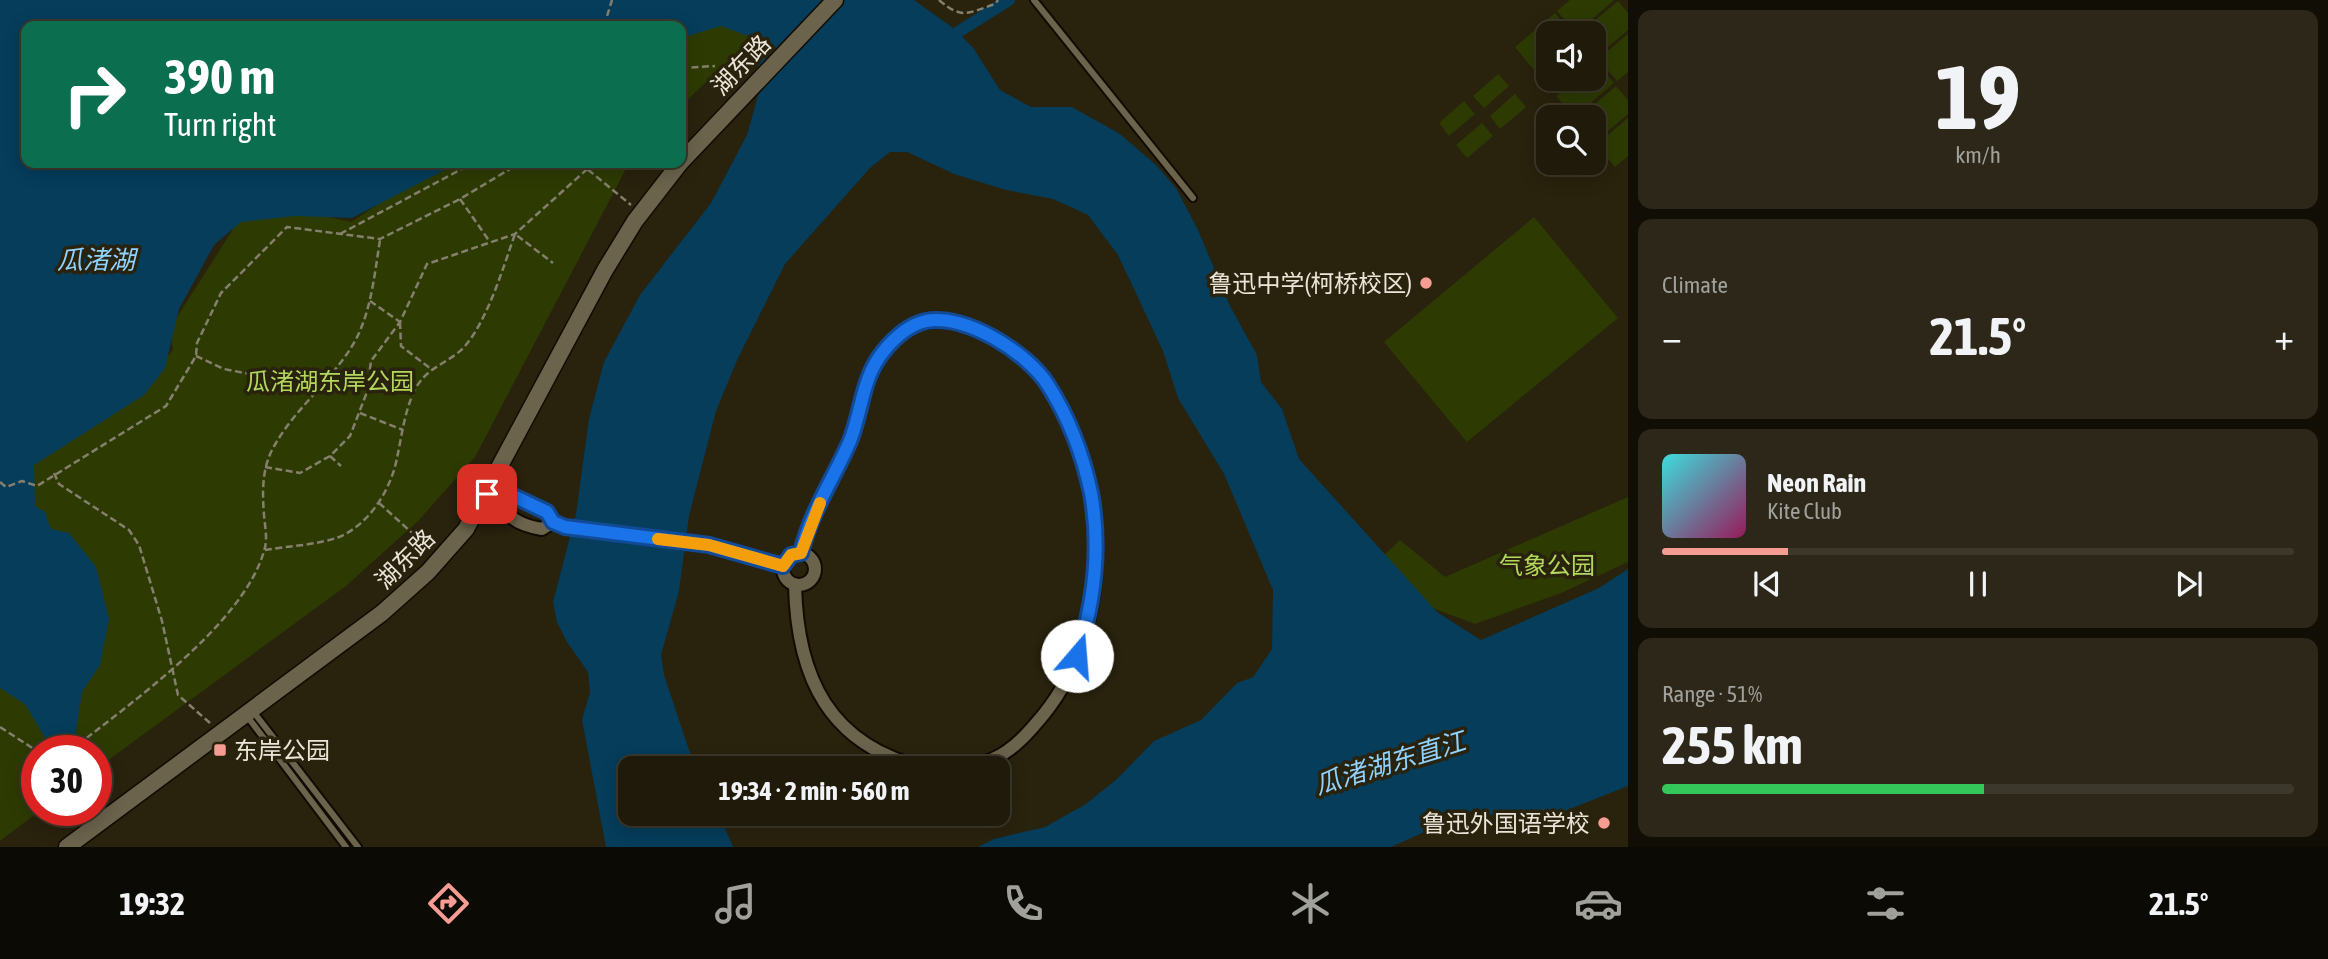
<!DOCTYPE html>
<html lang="en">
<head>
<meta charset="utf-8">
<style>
	body { margin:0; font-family:"Asap Condensed","Noto Sans SC",sans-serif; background:#2c2718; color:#f1f3f6; height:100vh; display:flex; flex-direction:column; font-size:26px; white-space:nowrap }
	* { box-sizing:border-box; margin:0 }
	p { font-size:23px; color:#a1a19c }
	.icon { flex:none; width:38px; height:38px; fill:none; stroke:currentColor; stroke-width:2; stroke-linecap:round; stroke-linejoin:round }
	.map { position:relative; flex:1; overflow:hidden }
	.sheet { display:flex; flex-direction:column; gap:10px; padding:10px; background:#110e06; width:700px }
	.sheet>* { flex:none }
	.top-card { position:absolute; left:21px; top:21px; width:665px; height:147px; border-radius:14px; box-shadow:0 4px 18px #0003,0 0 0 2px #3c382b; background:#0b6e4f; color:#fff; overflow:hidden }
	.controls { position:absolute; left:1536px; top:21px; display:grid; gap:14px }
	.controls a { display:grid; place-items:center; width:70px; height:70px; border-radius:14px; background:#1f1a0a; box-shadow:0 4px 18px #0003,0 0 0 2px #3c382b; font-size:35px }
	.speed { position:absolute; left:21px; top:735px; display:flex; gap:14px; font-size:35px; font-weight:700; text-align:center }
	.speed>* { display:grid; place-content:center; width:91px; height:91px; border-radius:50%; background:#1f1a0a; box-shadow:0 4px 18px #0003,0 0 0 2px #3c382b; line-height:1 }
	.speed .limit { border:10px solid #d22; background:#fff; color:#111 }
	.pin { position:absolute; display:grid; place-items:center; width:60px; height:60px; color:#fff; margin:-30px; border-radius:14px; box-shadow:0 4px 10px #0006 }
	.me { position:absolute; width:77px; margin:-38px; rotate:18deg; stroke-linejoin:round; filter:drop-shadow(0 0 5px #0008) }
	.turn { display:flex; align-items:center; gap:24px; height:147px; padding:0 28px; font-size:32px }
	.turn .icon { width:91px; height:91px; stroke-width:2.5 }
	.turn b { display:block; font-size:49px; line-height:60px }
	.big { font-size:52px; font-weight:700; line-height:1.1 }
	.sheet .tile { flex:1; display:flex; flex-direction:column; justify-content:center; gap:10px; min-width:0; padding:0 24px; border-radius:14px; background:#2c2718 }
	.sheet .dial { align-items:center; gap:0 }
	.dial b { font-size:91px; line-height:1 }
	.song { display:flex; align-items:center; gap:21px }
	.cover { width:84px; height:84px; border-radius:10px; background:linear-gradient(135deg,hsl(180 70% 55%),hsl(330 70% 35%)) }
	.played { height:7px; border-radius:4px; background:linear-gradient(90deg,#f59c93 20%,#3c382b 20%) }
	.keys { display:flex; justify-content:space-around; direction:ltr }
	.heat { display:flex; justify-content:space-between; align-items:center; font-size:38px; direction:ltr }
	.charge { height:10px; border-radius:5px; background:linear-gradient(90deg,#34c759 51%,#3c382b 0) }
	.trip { position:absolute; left:618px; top:756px; width:392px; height:70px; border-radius:14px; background:#1f1a0a; box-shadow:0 4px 18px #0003,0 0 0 2px #3c382b; font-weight:700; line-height:70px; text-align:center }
	.dock { display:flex; height:112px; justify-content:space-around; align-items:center; background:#0c0a04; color:#a1a19c }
	.dock .icon { width:49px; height:49px }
	.dock .active { color:#f59c93 }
	.dock b { font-size:32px; color:#f1f3f6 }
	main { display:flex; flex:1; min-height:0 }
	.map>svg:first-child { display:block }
</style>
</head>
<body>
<main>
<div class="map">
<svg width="1628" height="847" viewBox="0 0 1628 847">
	<rect width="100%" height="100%" fill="#29220d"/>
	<g fill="#2d3b03">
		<path d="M1570,0H1614L1576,33L1557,11Z"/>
		<path d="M1618,1L1628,13V30L1596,57L1594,33H1580Z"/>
		<path d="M1555,13L1572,33H1549V55L1533,69L1515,47Z"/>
		<path d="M722,14L755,35L681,106V31Z"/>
		<path d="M1628,34V72L1617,81L1598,59Z"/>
		<path d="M1549,60V79H1570L1554,93L1535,71Z"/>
		<path d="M1596,62L1614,83L1574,117L1556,96L1575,79H1594Z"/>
		<path d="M1498,74L1509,86L1484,108L1473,96Z"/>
		<path d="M1616,86L1628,100V114L1595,142L1594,117H1579Z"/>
		<path d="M1515,94L1526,107L1500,129L1490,116Z"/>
		<path d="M1464,101L1475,114L1449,136L1439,123Z"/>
		<path d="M1628,118V156L1615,167L1596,145Z"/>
		<path d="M1482,123L1493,136L1467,158L1456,145Z"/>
		<path d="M442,163H629L475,457L418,521L346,586L96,769V751H37V810H41L0,841V458L146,383L173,350L170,328L244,212L267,203L351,222Z"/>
		<path d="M1534,217L1618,318L1467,442L1384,342Z"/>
		<path d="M1628,497V562L1561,593L1475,624L1427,606L1379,560L1400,540L1445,577Z"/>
	</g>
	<path fill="#053d5b" d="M0,0H914L956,30L974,49L1000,90L1031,107H1072L1120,134L1156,165L1176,188L1198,230L1230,306L1257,355L1261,382L1282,409L1299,459L1437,612L1481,640L1599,588L1628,569V786L1557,814L1487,815L1478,808L1391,847H978L994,839L1045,827L1086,804L1117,779L1154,741L1201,720L1237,683L1253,677L1272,649L1273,590L1224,474L1178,398L1163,351L1118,255L1088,215L1053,199L1006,190L954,174L907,152H890L870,168L785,264L738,358L716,411L689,516L679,591L661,655L664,675L695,768H630V814H719L733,847H606L582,720L590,692L588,672L567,642L557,622L553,602L576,514L589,419L604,362L640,295L711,203L747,135L762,81L748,36L721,26L681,38V26H26V163H458L352,218L295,216L241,222L214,245L179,309L165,368L144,395L34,465L35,506L45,512L51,529L69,533L96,567L109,619L100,665L82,692L75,738L80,751H53L25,704L0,688Z"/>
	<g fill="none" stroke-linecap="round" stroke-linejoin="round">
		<path stroke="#053d5b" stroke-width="12" d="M944,41L1009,0"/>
		<g stroke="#120b00" stroke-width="10">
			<g id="service">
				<path d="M1034,0L1193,198"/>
				<path d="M252,710L358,847"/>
				<path d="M247,716L346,847"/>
			</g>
		</g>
		<g stroke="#120b00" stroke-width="16">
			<g id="minor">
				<path d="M487,494L500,500C505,518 523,526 542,529L553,522L547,512L511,495L500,500"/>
				<path d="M553,522L565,527L709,546L783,566"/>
				<circle cx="799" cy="569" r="16"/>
				<path d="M801,553C810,513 834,479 849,441C864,405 865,370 893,340C915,318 944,317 971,328C1000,339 1030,358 1048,384C1110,476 1116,625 1044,714C1030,731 1014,750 993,759C984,763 972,765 963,768"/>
				<path d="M795,585C797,677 829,746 925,768"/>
			</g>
		</g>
		<g stroke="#120b00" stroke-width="19">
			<g id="tertiary">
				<path d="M681,162L835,0"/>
				<path d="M67,847L382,613L428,572L466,529L605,270L635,221L680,163"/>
			</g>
		</g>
		<g stroke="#857f6d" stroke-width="2.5" stroke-dasharray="7 3.5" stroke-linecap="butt">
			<path d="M939,0C962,20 968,13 995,4L998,0"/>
			<path d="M604,26L612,0"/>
			<path d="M681,68L715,66"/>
			<path d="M580,163L631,205"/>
			<path d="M460,199L490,242"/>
			<path d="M340,234L473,163"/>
			<path d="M370,301L400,322"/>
			<path d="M400,322L401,346L431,369"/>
			<path d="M196,356L224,369L317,387"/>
			<path d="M360,413L403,430"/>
			<path d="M330,456L341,466"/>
			<path d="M265,467L300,473L330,456L350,436L367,392L371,361L400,322L427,264L515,234L594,163"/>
			<path d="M54,473L59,484L129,530L139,545L162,621L178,695L210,723"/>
			<path d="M0,482L6,487L22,481L37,486L166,406L196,356L197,343L221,293L287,227L380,239L460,199L520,163"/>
			<path d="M379,503L431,550"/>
			<path d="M265,550C288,546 317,545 339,537C370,524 391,489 397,458C402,435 405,407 417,386C429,366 451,362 465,346C488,319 503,268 515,234L553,263"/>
			<path d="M0,727L37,751"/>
			<path d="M70,751C129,704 243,625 264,551C268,539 265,527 264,515C262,489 262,465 276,443C297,406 342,371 359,333C372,304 375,271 380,240"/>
		</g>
		<use href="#service" stroke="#6b634c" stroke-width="6"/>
		<use href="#minor" stroke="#6b634c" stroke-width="12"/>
		<use href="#tertiary" stroke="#6b634c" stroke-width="16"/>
	</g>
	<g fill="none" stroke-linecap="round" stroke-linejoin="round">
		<g stroke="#114b97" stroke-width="18">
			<path id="route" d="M487,494L500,500L511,495L547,512L553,522L565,527L709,545L783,566L791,555L801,553C810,513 834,478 850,441C862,411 862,378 883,352C894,338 909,325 926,321C965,313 1028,353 1048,385C1069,418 1083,455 1091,493C1101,548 1094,604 1077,656"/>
		</g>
		<use href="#route" stroke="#1a73e8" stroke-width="12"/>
		<path stroke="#f59e0b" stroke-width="12" d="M658,539L709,545L783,566L791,555L801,553L820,503"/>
	</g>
	<g fill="#f59c93" stroke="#29220d" stroke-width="2.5">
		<circle cx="1426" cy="283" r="7"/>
		<rect x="213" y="743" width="14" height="14" rx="3.5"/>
		<circle cx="1604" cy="823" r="7"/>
	</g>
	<g text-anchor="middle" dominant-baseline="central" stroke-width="7" stroke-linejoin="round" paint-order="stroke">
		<g font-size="24" fill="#eae5d8" stroke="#29220d">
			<text transform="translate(741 65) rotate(-46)">湖东路</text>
			<text transform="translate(405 559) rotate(-45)">湖东路</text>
		</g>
		<g font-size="24" fill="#eae5d8" stroke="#29220d" text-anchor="end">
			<text x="1412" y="283">鲁迅中学(柯桥校区)</text>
			<text x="234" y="750" text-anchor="start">东岸公园</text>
			<text x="1590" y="823">鲁迅外国语学校</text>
		</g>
		<g font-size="24" fill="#b3d85d" stroke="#29220d">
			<text x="330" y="381">瓜渚湖东岸公园</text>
			<text x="1547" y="565">气象公园</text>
		</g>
		<g font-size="26" font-style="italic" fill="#8fd1ff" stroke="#29220d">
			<text x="96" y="260">瓜渚湖</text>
			<text transform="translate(1390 763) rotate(-17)">瓜渚湖东直江</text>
		</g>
	</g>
</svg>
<div class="controls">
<a><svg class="icon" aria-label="sound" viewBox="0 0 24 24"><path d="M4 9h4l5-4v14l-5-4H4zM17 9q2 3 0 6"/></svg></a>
<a><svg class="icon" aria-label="search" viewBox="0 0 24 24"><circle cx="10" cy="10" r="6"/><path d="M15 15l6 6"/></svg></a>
</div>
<div class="speed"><div class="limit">30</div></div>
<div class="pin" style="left:487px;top:494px;background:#d93025"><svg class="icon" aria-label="arrive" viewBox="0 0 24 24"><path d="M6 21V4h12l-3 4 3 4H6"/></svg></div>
<svg class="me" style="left:1077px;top:656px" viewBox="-20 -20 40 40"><circle r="19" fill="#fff"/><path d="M0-13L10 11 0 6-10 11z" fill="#1a73e8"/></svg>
<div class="trip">19:34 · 2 min · 560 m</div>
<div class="top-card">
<div class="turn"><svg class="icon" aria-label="right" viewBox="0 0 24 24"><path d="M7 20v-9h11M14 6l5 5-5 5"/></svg><div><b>390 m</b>Turn right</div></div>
</div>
</div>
<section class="sheet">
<div class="tile dial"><b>19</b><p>km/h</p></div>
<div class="tile"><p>Climate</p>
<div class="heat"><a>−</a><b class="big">21.5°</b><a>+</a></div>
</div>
<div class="tile">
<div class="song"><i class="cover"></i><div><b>Neon Rain</b><p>Kite Club</p></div></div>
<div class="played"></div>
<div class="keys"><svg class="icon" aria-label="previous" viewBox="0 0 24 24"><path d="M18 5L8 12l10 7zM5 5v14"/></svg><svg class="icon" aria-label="pause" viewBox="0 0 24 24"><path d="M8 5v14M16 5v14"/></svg><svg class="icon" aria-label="next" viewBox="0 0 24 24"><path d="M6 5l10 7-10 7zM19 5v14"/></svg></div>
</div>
<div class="tile"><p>Range · 51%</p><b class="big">255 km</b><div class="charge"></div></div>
</section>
</main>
<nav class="dock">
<b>19:32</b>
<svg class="icon active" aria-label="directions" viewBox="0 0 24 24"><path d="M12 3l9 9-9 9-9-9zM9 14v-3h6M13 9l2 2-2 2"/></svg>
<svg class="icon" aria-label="music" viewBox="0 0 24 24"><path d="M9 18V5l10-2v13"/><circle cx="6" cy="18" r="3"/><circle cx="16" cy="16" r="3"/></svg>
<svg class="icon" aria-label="phone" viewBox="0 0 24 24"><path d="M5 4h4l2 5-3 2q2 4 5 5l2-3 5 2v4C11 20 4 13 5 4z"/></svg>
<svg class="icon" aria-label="climate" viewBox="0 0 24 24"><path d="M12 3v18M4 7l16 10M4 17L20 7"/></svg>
<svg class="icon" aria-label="car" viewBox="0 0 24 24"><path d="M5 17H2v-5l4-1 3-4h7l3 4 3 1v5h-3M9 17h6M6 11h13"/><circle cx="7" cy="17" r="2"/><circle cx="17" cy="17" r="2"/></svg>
<svg class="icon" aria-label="filters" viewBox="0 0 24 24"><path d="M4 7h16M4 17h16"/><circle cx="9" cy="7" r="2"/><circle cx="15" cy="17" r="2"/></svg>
<b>21.5°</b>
</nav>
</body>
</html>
